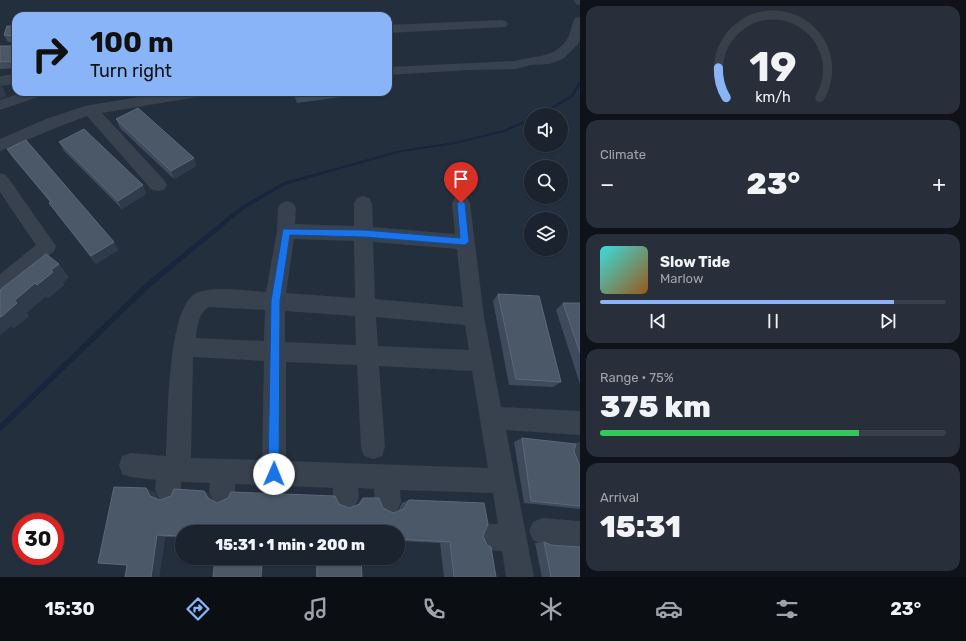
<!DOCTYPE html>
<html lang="en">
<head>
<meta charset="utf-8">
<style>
	body { margin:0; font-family:Rubik,sans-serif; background:#282f3a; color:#f1f3f6; height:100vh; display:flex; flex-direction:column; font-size:15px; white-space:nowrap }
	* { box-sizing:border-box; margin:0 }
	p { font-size:13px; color:#a0a4aa }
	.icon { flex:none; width:22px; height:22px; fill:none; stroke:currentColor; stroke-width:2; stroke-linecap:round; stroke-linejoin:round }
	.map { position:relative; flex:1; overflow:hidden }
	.side { display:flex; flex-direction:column; gap:6px; padding:6px; background:#0f1319; width:386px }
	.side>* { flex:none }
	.hud { position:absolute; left:12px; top:12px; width:380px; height:84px; border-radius:12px; box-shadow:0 1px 3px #0004,0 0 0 1px #39404a; background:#8ab4f8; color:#111; overflow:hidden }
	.fabs { position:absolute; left:524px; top:108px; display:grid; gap:8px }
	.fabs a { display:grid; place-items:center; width:44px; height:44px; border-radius:50%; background:#1b232e; box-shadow:0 1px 3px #0004,0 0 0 1px #39404a; font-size:20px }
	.speed { position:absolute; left:12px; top:513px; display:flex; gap:8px; font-size:20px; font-weight:700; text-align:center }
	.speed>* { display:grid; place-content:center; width:52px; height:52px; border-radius:50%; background:#1b232e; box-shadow:0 1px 3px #0004,0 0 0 1px #39404a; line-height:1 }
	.speed .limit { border:6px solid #d22; background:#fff; color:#111 }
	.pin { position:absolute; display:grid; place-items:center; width:34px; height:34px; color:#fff; margin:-41px -17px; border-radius:50% 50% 50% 0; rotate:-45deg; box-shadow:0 0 4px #0007 }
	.pin .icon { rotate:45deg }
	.me { position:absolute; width:44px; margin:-22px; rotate:1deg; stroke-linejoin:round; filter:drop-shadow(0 0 3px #0008) }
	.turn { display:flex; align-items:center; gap:14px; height:84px; padding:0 12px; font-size:18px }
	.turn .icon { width:52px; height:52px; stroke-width:2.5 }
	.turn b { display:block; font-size:28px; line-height:34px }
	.big { font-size:30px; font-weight:800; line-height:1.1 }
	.side .card { flex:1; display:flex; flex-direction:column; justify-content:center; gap:6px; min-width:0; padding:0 14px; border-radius:12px; background:#282f3a }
	.side .dial { align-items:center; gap:0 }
	.dial svg { height:104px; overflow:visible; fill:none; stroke:#39404a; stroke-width:7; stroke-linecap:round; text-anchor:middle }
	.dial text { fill:#f1f3f6; stroke:none }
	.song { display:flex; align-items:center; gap:12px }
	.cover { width:48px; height:48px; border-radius:6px; background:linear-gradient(135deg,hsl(180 70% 55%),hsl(30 70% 35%)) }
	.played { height:4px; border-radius:2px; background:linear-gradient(90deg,#8ab4f8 85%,#39404a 85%) }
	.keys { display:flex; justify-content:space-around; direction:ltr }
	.heat { display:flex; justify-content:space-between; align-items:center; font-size:22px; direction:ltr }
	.charge { height:6px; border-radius:3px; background:linear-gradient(90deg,#34c759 75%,#39404a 0) }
	.trip { position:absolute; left:175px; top:525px; width:230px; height:40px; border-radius:20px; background:#1b232e; box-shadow:0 1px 3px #0004,0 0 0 1px #39404a; font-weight:800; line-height:40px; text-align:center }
	.tabs { display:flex; height:64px; justify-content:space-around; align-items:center; background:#0b0e12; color:#a0a4aa }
	.tabs .icon { width:28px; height:28px }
	.tabs .on { color:#8ab4f8 }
	.tabs b { font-size:18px; color:#f1f3f6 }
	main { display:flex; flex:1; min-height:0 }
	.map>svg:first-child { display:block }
</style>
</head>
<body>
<main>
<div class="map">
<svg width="580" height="577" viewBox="0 0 580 577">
	<rect width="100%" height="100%" fill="#242f3e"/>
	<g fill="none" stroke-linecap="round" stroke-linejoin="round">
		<g fill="#17263c" fill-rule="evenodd">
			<path d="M579,81H580V85L573,97L543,115H538L571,95Z"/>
			<path d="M531,118V121L504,132L455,144L401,152L285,185L244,209L150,287L2,430L0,431V424L146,283L240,207L284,182L401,150L455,142L503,130Z"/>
		</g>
		<g fill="#38414e" fill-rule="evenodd">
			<path d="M574,0H580V5L576,4Z"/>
			<path d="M580,17V40L578,44L563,59L549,64L531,65L516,69L469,70L388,75V67L515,61C535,55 552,59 566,41C571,34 571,25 575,18Z"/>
			<path d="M501,20L506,21L508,24L506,27L388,33V25Z"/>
			<path d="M16,74V84L0,86V76Z"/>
			<path d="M23,92H46L44,95L0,110V100Z"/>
			<path d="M168,92H204L202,95L197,97L102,113L164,180L167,185L164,190L158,191L152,190L87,116L58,127L0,151V139L46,119L85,106Z"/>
			<path d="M0,173L6,175L56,246L54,251L7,292L0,295V274L36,245L0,192Z"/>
			<path d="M363,196L369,198L372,203L373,227L455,234L452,203L455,198L461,196L467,198L470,203L484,317L501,407L580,411V435L506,430L534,577H506L502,551L486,550L477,546L473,537L477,528L486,524H498L493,493L400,490L401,502L397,511L388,515L379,511L375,502L374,489L358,488L359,497L355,506L346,510L337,506L333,497V488L235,484V492L231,501L222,505L213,501L209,492L210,483L181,482V490L177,499L168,503L159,499L155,490L156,480L131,477L122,474L119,465L122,456L131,453L166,456C168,422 167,318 192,296C205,284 248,291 266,292L277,231L278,208L281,203L287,201L293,203L296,208L295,224L354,226V203L357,198ZM294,239L354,241L355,298L286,293ZM373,242L457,249L463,307L375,299ZM209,307L265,310L264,341L196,338C197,327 199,312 209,307ZM285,311L355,316L356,345L285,342ZM376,317L465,325L469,350L378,346ZM193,357L264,361L262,460L191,458ZM286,362L357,365L361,447L364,456L373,459L382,456L385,447L379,366L472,371L488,468L286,461Z"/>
			<path d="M579,442H580V470L571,467L567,454L570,445Z"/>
			<path d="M542,518L580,521V547L542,544L533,540L529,531L533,522Z"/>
		</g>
	</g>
	<g fill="#3f4b5c">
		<path d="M16,26V68L0,69V46H14V42H8L4,35Z"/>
		<path d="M293,92H364L363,94L297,103Z"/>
		<path d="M116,119L194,158L196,166L174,179L120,128Z"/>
		<path d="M59,142L146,194L122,209L64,151Z"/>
		<path d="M7,149L114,242L118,250L96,264L55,211L49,203L50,202L13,158Z"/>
		<path d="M69,277L62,283L64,285L48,298L46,296L26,313L29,316L14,328L11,326L0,335V290Z"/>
		<path d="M498,294L561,382L553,387L509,385L493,301Z"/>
		<path d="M563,303H580V384L556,310Z"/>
		<path d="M522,438L574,451L579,464L580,465V509L524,503L514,442Z"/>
		<path d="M146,488L155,493L158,500H160L204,491L209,495L211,500L217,503L339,504L349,508L357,505L359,502L363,498L393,513L398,511L402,503L409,500L483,536L496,577H444L440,543L398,541V532H182V537H165L159,577H125Z"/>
		<path d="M544,542L580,577H542L535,543Z"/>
		<path d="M316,558H361L362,577H316Z"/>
	</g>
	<g fill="#2f3b4b">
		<path d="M0,83L4,90L6,96L0,99Z"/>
		<path d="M194,158L196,166L174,179L171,171Z"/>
		<path d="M143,185L146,194L122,209L118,201Z"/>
		<path d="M114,242L118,250L96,264L91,256Z"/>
		<path d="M59,264L69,277L62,283L64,285L48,298L37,285L51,270Z"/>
		<path d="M35,283L46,296L26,313L29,316L14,328L11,326L0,335V316L14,301Z"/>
		<path d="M146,488L155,493L158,500L150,496Z"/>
		<path d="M204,491L209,495L212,502L208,498Z"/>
		<path d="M157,535L165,537L159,577H151Z"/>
		<path d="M262,558H263L262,577H261Z"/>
	</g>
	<g fill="#4b5868" stroke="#5c6777">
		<path d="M7,26H16V61L0,62V46H14V36L4,35Z"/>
		<path d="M296,92H309L297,94Z"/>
		<path d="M138,108L194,158L171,171L116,119Z"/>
		<path d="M84,129L143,185L118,201L59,142Z"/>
		<path d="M26,140L114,242L91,256L49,203L51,202L7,149Z"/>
		<path d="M46,254L59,264L51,270L53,272L37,285L35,283L14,301L17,303L1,317L0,316V290Z"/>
		<path d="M498,294L539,296L561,382L516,379Z"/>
		<path d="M563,303H580V353Z"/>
		<path d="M522,438L576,444L574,451L579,464L580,465V506L531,501Z"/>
		<path d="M114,487L146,488L150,496L160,500L171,496L174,489L204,491L208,498L217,503L228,498L231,492L335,496L339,504L349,508L360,504L363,498H379L383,508L393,513L404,509L409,500L484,503L488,524L483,536L487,545L491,547L496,577H454L450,542L398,539V532H182V536L157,535L151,577H125L127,565L98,563Z"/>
		<path d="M544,542L551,545L580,547V577H551Z"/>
		<path d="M215,558H262L261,577H213Z"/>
		<path d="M317,558H361L362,577H317Z"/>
	</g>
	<path fill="#1a73e8" stroke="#114b97" d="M461,200L465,203L469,242L465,245L364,237L290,235L280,301L279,474L278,478L274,479L270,478L268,474L271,301L283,229L364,230L460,238L457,203Z"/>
</svg>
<div class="fabs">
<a><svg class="icon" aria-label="sound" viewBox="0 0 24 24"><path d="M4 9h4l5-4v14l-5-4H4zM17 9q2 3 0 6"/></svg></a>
<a><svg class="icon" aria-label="search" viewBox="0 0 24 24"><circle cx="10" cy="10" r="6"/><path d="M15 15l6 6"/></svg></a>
<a><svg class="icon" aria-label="layers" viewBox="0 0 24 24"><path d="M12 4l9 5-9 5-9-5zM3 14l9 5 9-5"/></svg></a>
</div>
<div class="speed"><div class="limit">30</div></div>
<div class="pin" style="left:461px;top:203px;background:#d93025"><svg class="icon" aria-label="arrive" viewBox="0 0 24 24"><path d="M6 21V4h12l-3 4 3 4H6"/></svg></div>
<svg class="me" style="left:274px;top:474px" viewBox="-20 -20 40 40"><circle r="19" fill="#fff"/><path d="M0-13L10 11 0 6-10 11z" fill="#1a73e8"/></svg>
<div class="trip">15:31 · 1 min · 200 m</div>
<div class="hud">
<div class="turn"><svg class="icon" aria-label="right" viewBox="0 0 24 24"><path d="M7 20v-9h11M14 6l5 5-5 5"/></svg><div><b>100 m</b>Turn right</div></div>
</div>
</div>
<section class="side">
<div class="card dial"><svg viewBox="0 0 100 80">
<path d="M14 69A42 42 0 1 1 86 69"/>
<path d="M14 69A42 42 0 0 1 8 46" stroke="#8ab4f8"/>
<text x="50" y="56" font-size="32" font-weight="700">19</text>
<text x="50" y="72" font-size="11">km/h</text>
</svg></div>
<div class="card"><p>Climate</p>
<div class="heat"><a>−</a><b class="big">23°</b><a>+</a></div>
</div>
<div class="card">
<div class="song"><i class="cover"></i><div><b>Slow Tide</b><p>Marlow</p></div></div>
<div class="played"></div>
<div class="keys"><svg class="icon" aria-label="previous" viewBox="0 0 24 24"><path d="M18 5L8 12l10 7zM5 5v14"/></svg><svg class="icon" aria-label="pause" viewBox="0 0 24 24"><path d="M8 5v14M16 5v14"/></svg><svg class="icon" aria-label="next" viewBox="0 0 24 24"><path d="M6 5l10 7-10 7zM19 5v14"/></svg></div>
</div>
<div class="card"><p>Range · 75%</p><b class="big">375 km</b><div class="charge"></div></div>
<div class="card"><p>Arrival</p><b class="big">15:31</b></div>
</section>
</main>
<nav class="tabs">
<b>15:30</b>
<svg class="icon on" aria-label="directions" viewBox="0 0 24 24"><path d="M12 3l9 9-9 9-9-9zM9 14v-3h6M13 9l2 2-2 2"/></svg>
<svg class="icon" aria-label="music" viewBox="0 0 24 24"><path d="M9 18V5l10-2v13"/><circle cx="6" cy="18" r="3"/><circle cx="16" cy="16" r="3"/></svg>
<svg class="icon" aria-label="phone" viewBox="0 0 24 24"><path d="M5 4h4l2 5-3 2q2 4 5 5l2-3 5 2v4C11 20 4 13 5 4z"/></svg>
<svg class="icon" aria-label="climate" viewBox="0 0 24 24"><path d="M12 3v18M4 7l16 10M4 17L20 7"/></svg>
<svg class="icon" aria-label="car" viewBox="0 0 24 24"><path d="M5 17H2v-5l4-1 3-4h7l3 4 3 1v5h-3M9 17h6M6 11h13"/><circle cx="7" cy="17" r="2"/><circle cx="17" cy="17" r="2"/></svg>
<svg class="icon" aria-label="filters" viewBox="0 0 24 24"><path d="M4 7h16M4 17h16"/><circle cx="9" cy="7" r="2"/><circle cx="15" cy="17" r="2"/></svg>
<b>23°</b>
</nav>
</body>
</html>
